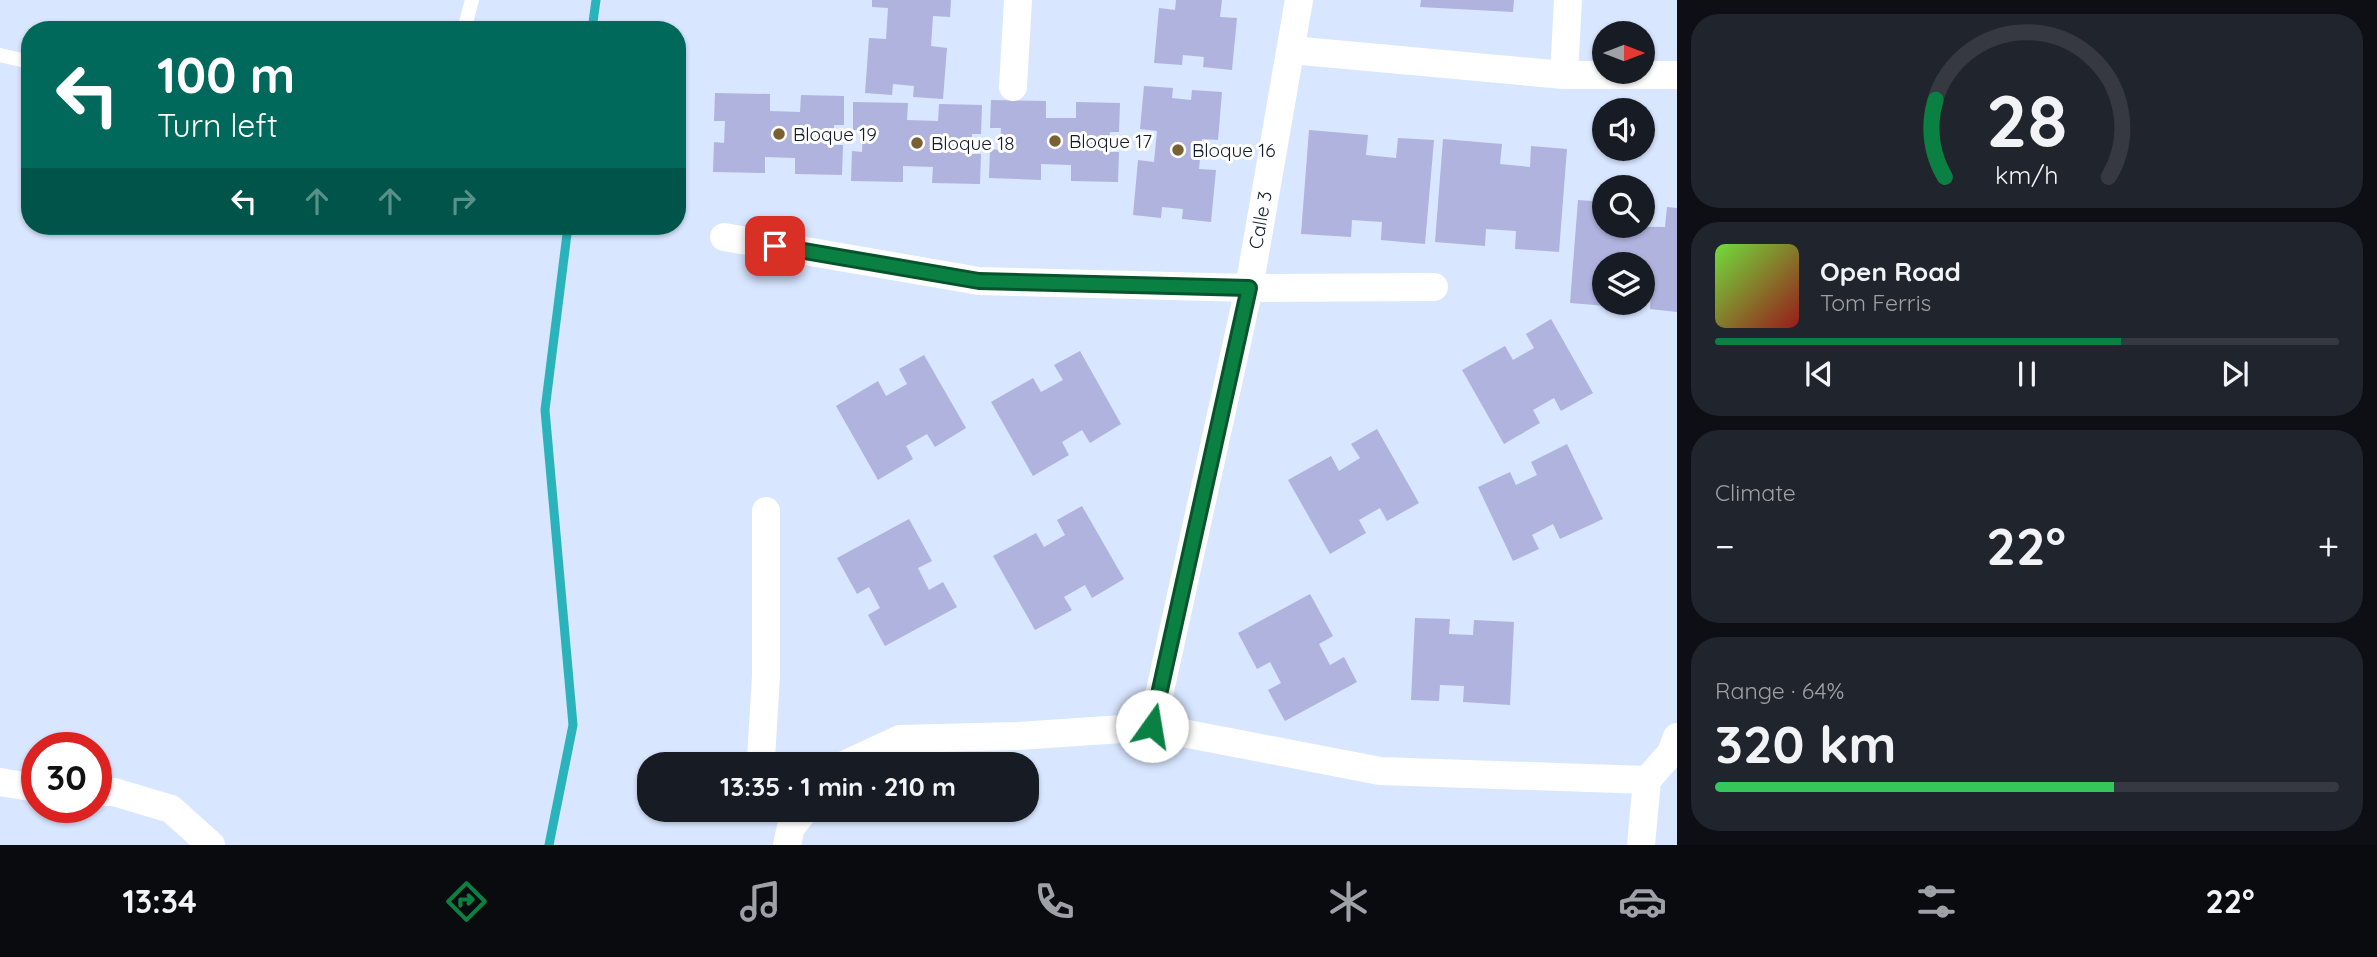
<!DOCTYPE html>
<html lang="en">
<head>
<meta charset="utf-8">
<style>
	body { margin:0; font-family:Quicksand,sans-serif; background:#20242c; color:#f1f3f6; height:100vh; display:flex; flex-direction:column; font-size:26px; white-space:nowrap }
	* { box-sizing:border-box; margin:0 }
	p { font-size:23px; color:#9ea1a6 }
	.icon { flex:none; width:38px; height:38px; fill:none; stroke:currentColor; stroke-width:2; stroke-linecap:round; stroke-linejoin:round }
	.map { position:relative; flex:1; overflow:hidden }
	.details { display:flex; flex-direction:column; gap:14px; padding:14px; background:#0d0f14; width:700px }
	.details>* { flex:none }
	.banner { position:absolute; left:21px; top:21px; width:665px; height:214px; border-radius:28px; box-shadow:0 2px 5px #0004; background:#00695c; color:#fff; overflow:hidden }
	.needle { width:46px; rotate:90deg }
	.controls { position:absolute; left:1592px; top:21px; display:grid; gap:14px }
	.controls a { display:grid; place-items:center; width:63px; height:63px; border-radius:50%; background:#171b24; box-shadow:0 2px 5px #0004; font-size:35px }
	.speed { position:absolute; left:21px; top:732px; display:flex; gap:14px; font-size:35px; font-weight:700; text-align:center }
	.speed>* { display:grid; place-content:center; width:91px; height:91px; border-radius:50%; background:#171b24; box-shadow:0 2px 5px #0004; line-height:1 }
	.speed .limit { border:10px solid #d22; background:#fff; color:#111 }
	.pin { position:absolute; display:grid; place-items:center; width:60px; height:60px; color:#fff; margin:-30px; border-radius:14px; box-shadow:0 4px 10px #0006 }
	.me { position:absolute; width:77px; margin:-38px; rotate:13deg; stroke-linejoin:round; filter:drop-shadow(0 0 5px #0008) }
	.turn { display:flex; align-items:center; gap:24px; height:147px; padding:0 21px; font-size:32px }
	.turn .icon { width:91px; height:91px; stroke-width:2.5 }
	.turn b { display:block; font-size:49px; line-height:60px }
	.lanes { display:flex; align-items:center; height:66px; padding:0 21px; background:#0003; justify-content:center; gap:35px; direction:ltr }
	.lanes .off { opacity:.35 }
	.big { font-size:52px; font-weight:700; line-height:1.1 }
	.details .widget { flex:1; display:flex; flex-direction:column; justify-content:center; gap:10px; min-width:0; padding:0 24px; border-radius:28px; background:#20242c }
	.details .dial { align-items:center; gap:0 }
	.dial svg { height:182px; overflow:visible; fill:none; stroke:#363941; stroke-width:7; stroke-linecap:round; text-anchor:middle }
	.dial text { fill:#f1f3f6; stroke:none }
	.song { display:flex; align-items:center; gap:21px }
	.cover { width:84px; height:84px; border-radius:10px; background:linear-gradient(135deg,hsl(100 70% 55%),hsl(0 70% 35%)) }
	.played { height:7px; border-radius:4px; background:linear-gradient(90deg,#0b8043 65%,#363941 65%) }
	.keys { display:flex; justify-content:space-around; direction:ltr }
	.heat { display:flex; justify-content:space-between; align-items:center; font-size:38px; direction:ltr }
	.charge { height:10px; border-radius:5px; background:linear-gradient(90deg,#34c759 64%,#363941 0) }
	.trip { position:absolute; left:637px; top:752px; width:402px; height:70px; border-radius:28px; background:#171b24; box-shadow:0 2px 5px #0004; font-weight:700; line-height:70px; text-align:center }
	.dock { display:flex; height:112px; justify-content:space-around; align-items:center; background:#090b0e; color:#9ea1a6 }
	.dock .icon { width:49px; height:49px }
	.dock .on { color:#0b8043 }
	.dock b { font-size:32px; color:#f1f3f6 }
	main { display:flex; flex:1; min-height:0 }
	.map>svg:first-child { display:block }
</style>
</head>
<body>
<main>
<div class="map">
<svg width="1677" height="845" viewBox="0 0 1677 845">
	<rect width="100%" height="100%" fill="#d8e6ff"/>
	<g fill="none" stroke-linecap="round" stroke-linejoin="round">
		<g stroke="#2bb3bc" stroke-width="9">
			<path d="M592,30L596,0"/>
			<path d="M549,845L573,725L545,410L568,226"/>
		</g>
	</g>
	<g fill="#b0b3de">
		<path d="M872,0H951L950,17L933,16L931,46L947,48L943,99L913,97L914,86L893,84L892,95L865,93L869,38L886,39L888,8L872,7Z"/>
		<path d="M1176,0H1222L1220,17L1237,18L1232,70L1203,67L1204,57L1183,55L1182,65L1154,63L1159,8L1175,10Z"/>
		<path d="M1421,0H1514L1513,12L1420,7Z"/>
		<path d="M1144,86L1173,88L1172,98L1191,100L1192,90L1222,92L1218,140L1202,139L1199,169L1216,170L1211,222L1182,219L1183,209L1162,207L1161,218L1133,215L1138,160L1154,162L1157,131L1140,129Z"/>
		<path d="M715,93L770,94V111L800,112L801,95L844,96V125H834L833,145H843L842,175L795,174V158L765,157V173L713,172L714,142L724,143L725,121H714Z"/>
		<path d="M991,100L1046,101V118H1076V102L1120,103L1119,132H1110L1109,152H1119L1118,182L1071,181V165L1041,164V180L989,178L990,149L1000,150L1001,128H990Z"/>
		<path d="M853,102L908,103L907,120L938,121L939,104L982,105L981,134H972L971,154H981L980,184L932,183L933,167L903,166V182L851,181L852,151L862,152L863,130H853Z"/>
		<path d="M1309,130L1368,135L1366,155L1396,158L1398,138L1434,140L1425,244L1381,240L1382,222L1352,220L1351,237L1301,234Z"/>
		<path d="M1443,139L1502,144L1500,164L1530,167L1531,146L1567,149L1559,252L1515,249L1516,231L1486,229L1485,246L1435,242Z"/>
		<path d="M1578,200L1605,202V226L1665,227L1667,207L1677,208V312L1650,309L1651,292L1643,291V264H1605V303H1620V307L1570,303Z"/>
		<path d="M1551,319L1593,393L1561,411L1554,398L1533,410L1540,423L1504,444L1462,370L1505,346L1513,360L1534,348L1526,334Z"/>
		<path d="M1080,351L1121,424L1090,443L1082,430L1062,442L1069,455L1033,476L991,402L1033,378L1041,392L1063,380L1054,365Z"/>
		<path d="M924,355L966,428L935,447L927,434L906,446L913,459L878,480L836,406L878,381L886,396L907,384L899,369Z"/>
		<path d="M1377,429L1419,503L1387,521L1380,508L1359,520L1366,533L1330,554L1288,480L1331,456L1339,471L1360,458L1351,444Z"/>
		<path d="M1567,444L1603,519L1560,539L1553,524L1532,535L1539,549L1513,561L1478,487L1510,472L1516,485L1537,475L1531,462Z"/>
		<path d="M1082,506L1124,579L1092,598L1085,585L1064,597L1072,610L1035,630L993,556L1036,533L1044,547L1065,535L1057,520Z"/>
		<path d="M909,519L932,561L918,568L929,590L943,582L957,607L885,646L868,615L880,608L869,587L857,594L837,558Z"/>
		<path d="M1310,594L1333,636L1319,644L1330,665L1344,657L1357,682L1285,721L1268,690L1281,683L1270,662L1257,669L1238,633Z"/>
		<path d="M1415,618L1450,619L1449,634L1473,635L1474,620L1514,622L1510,705L1463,702L1464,686L1440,685L1439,701L1411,700Z"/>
	</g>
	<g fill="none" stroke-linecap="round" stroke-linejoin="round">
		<g stroke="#fff" stroke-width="14">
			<path d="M464,30L472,0"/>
			<path d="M0,55L30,62"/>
		</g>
		<g stroke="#fff" stroke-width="28">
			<path d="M1291,50L1564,75H1677"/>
			<path d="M1564,75L1568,0"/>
			<path d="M1013,87L1018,0"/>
			<path d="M724,237L979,281L1249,288L1434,287"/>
			<path d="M1152,727L1249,288L1299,0"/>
			<path d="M763,765L761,759L766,676V511"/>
			<path d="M844,765L900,739L1018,736L1152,727L1380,771L1647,780"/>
			<path d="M0,782L37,788"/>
			<path d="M96,792H114L171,809L211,845"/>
			<path d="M787,845L791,827L805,810"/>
			<path d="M1641,845L1647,780L1671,753L1677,737"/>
		</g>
	</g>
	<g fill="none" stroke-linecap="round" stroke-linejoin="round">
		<g stroke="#07532c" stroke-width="18">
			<path id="route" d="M775,246L979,281L1249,288L1152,726"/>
		</g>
		<use href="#route" stroke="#0b8043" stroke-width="12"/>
	</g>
	<g fill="#7a6133" stroke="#fff" stroke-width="2.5">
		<circle cx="779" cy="134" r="7"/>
		<circle cx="1055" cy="141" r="7"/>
		<circle cx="917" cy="143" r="7"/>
		<circle cx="1178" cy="150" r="7"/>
	</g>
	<g text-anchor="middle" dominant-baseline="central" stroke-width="6" stroke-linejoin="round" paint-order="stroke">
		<g font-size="19" fill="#141c2b" stroke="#fff" text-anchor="start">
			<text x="793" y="134">Bloque 19</text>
			<text x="1069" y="141">Bloque 17</text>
			<text x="931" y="143">Bloque 18</text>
			<text x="1192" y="150">Bloque 16</text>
		</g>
		<g font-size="19" fill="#141c2b" stroke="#fff">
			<text transform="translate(1260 220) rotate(-80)">Calle 3</text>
		</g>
	</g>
</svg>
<div class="controls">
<a><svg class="needle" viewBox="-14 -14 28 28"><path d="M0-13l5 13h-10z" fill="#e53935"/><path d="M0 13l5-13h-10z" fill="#9ea1a6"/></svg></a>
<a><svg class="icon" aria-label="sound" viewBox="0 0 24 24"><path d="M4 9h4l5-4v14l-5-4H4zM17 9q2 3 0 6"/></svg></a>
<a><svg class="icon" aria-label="search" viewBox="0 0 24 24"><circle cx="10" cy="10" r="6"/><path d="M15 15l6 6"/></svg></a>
<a><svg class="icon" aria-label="layers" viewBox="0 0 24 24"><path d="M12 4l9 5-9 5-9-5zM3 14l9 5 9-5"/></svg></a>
</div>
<div class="speed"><div class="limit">30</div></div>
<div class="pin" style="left:775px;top:246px;background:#d93025"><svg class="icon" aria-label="arrive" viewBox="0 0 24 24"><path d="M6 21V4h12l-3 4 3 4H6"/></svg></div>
<svg class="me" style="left:1152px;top:726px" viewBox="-20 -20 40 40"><circle r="19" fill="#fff"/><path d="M0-13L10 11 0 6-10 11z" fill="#0b8043"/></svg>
<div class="trip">13:35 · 1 min · 210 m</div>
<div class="banner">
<div class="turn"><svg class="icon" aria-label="left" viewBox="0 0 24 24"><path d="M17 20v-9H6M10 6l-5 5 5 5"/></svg><div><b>100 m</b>Turn left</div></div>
<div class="lanes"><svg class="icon" aria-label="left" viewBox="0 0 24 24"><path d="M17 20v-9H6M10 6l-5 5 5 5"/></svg><svg class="icon off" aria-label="ahead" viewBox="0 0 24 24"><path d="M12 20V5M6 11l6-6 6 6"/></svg><svg class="icon off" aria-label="ahead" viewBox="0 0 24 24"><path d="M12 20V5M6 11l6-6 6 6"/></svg><svg class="icon off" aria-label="right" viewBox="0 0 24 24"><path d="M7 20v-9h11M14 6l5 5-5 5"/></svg></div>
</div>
</div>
<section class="details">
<div class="widget dial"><svg viewBox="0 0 100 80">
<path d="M14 69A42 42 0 1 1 86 69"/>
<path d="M14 69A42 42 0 0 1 10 35" stroke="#0b8043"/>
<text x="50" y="56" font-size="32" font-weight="700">28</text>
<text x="50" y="72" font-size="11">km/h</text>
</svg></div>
<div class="widget">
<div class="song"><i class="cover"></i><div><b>Open Road</b><p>Tom Ferris</p></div></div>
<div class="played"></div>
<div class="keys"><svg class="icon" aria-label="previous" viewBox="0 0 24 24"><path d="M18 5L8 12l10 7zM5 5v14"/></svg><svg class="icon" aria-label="pause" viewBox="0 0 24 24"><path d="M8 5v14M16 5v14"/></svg><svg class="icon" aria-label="next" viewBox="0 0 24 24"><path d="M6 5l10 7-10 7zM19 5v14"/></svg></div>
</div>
<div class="widget"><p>Climate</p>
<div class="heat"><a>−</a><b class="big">22°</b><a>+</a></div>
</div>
<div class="widget"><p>Range · 64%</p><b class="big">320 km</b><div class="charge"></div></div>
</section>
</main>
<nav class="dock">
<b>13:34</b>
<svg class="icon on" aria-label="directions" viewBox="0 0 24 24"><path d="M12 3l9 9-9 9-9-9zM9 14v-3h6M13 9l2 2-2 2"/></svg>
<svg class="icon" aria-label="music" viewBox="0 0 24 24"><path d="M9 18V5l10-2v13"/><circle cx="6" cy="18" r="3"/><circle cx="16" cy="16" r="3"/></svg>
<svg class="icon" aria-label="phone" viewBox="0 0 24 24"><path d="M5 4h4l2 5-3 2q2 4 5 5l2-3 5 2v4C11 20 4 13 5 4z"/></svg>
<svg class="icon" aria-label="climate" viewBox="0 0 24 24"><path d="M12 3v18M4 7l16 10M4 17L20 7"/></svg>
<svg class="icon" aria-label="car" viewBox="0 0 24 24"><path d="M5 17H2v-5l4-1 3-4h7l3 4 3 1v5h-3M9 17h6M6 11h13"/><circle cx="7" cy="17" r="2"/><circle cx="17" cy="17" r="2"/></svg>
<svg class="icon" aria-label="filters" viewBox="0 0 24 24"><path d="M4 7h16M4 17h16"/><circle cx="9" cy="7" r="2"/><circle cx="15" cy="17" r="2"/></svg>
<b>22°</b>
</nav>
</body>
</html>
